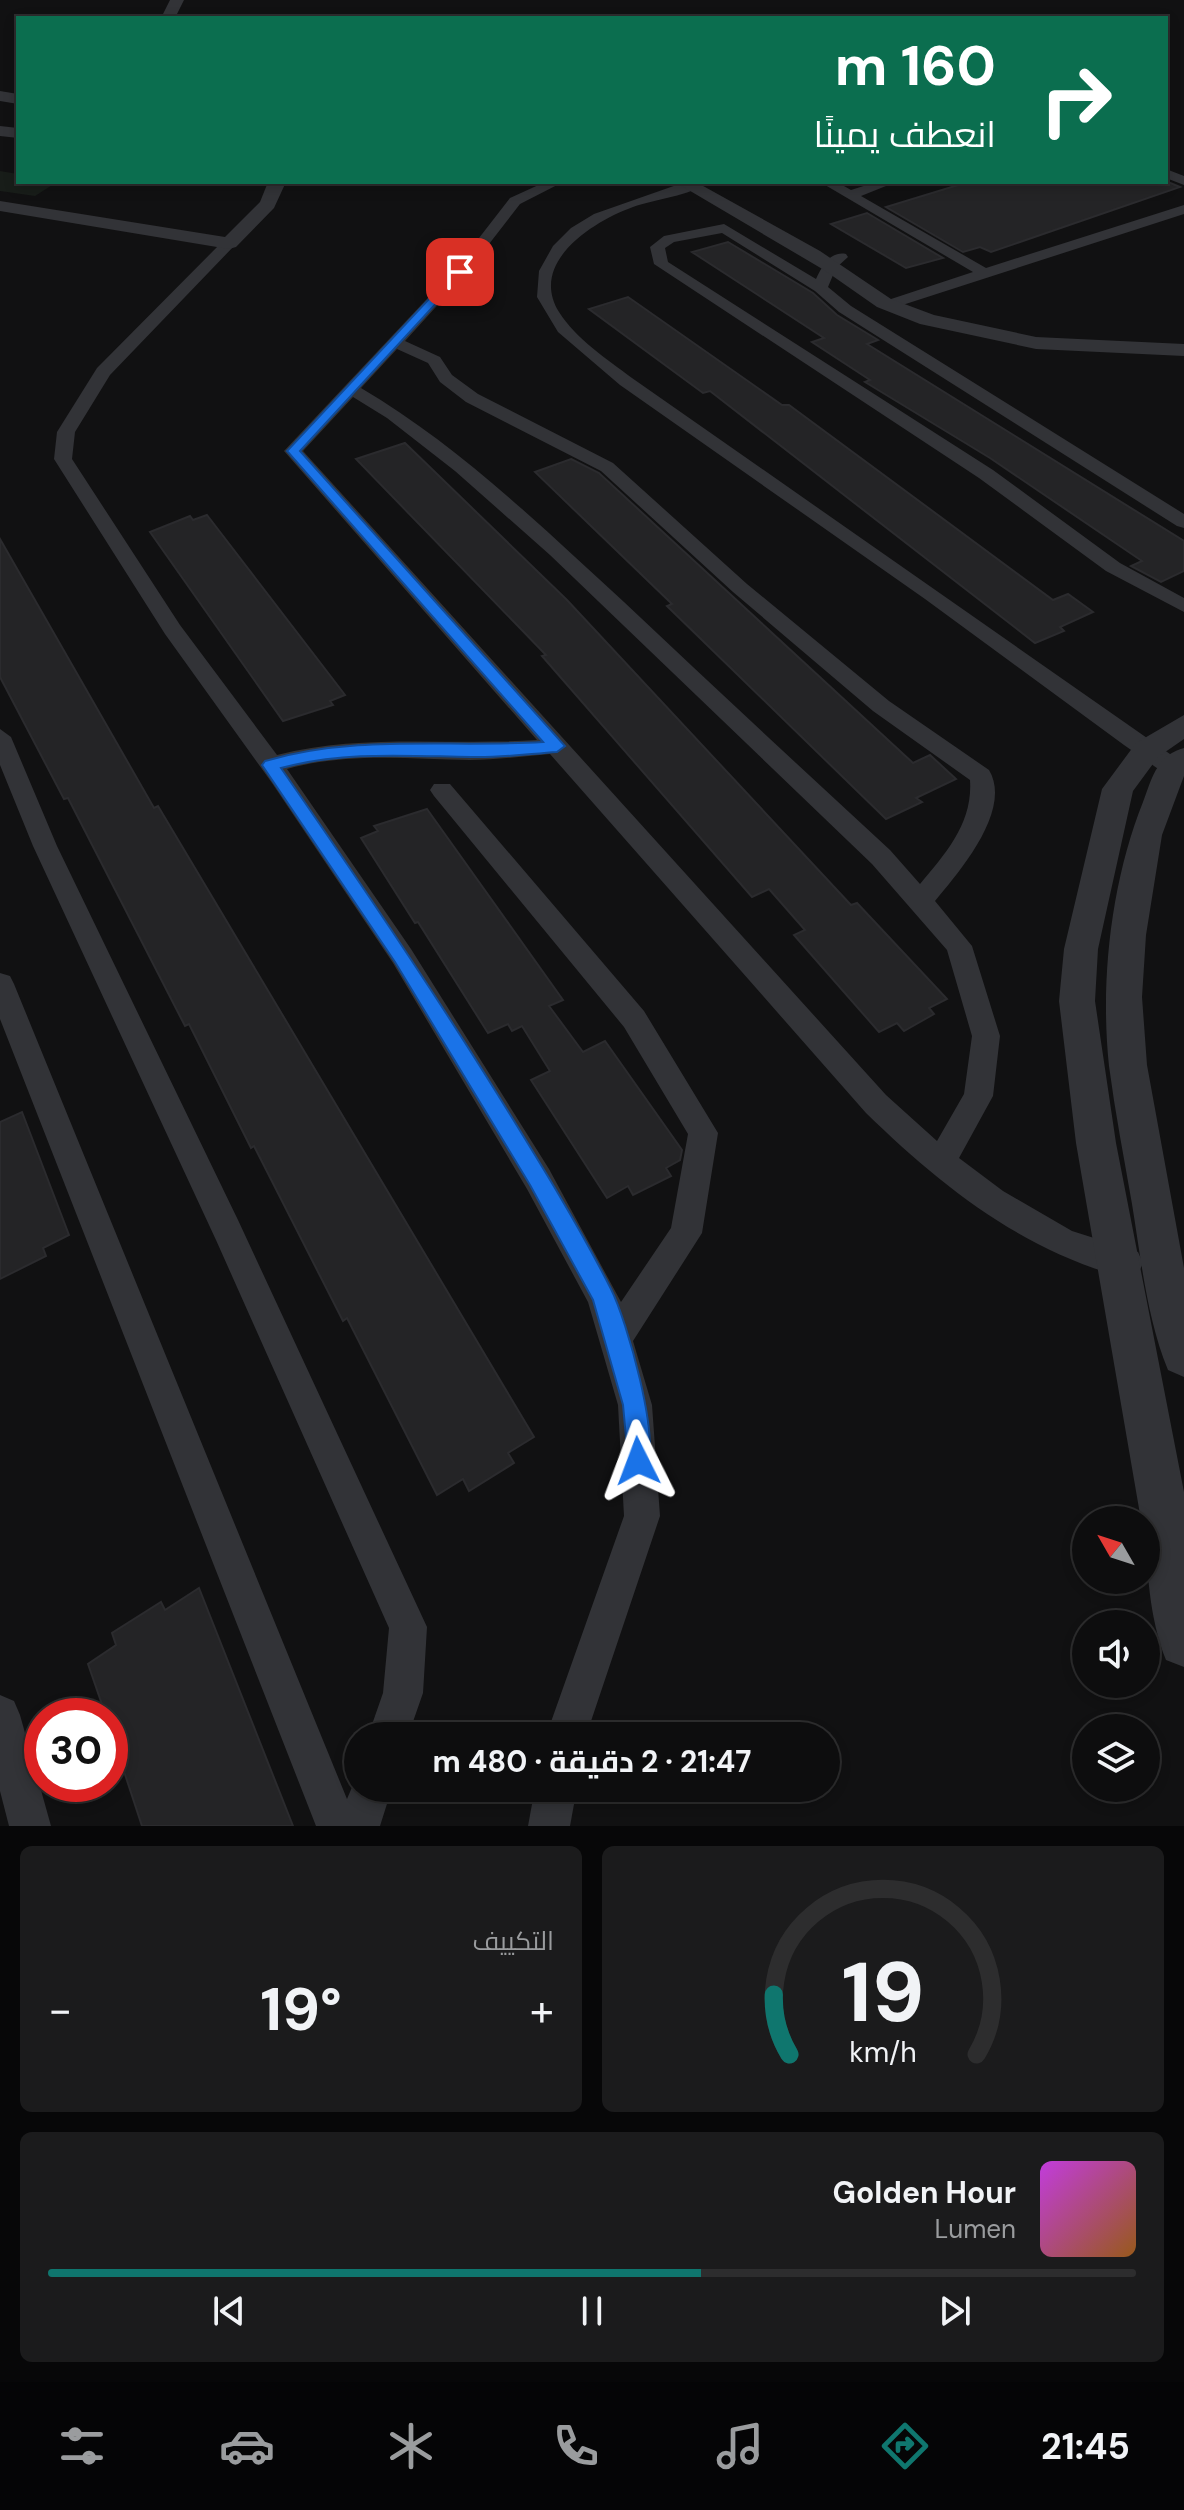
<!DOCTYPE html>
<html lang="ar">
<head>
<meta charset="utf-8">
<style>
	body { margin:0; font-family:"DM Sans",Cairo,sans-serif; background:#1b1b1c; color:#f1f3f6; direction:rtl; height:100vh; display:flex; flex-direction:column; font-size:30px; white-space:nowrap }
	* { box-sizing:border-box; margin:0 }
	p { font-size:26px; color:#9a9c9e }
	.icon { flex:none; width:44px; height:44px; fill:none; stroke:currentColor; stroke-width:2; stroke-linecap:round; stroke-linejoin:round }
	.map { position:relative; height:1826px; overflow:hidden; direction:ltr }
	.drawer { display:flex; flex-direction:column; gap:20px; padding:20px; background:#070708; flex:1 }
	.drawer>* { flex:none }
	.guide { position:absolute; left:16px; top:16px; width:1152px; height:168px; border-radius:0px; box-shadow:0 4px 12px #0003,0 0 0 2px #2d2d2e; direction:rtl; background:#0b6e4f; color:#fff; overflow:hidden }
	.needle { width:52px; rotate:309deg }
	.tools { position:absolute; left:1072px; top:1506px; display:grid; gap:16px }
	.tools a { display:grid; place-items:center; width:88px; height:88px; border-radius:50%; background:#0d0d0e; box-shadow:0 4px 12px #0003,0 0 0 2px #2d2d2e; font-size:40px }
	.speed { position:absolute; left:24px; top:1698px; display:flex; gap:16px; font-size:40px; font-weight:700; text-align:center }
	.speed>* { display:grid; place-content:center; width:104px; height:104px; border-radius:50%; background:#0d0d0e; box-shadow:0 4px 12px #0003,0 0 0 2px #2d2d2e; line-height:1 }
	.speed .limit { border:12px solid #d22; background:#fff; color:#111 }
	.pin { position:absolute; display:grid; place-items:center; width:68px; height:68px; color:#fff; margin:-34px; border-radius:16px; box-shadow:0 4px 12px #0006 }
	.me { position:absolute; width:88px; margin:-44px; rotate:357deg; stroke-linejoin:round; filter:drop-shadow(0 0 6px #0008) }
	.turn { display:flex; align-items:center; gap:28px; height:168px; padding:0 40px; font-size:36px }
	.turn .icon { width:104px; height:104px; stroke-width:2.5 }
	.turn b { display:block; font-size:56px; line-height:68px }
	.big { font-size:60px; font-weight:700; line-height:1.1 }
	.drawer .card { flex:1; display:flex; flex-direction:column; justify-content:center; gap:12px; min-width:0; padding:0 28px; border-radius:12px; background:#1b1b1c }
	.drawer .dial { align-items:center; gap:0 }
	.dial svg { height:208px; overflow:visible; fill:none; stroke:#2d2d2e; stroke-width:7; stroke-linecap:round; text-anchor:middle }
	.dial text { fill:#f1f3f6; stroke:none }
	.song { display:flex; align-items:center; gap:24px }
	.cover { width:96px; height:96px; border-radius:12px; background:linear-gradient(135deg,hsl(290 70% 55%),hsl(30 70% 35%)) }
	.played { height:8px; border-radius:4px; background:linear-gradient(90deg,#0f766e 60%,#2d2d2e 60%) }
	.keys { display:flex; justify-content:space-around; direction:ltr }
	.heat { display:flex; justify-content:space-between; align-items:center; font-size:44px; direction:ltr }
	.drawer .tiles { flex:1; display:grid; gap:20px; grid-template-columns:1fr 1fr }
	.card:last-child { grid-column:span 2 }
	.trip { position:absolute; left:344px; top:1722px; width:496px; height:80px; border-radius:40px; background:#0d0d0e; box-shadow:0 4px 12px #0003,0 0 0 2px #2d2d2e; font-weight:700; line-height:80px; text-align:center; direction:rtl }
	.dock { display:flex; height:128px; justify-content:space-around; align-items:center; background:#050506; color:#9a9c9e }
	.dock .icon { width:56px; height:56px }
	.dock .on { color:#0f766e }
	.dock b { font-size:36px; color:#f1f3f6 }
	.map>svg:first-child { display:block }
</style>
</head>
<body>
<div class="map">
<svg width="1184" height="1826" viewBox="0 0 1184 1826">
	<rect width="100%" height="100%" fill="#111112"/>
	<path fill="#181d19" d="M0,171L18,174V182H57L35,196L0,191Z"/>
	<g fill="#242426" stroke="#2b2b2e" stroke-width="2">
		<path d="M968,182H1168L1180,187L991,252L980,247L963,252L886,207Z"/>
		<path d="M867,213L943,258L906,268L831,224Z"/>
		<path d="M728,242L813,293L837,315L878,340L867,344L1184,541V571L1161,582L1131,566L1142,561L990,458L865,382L870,380L812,342L824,338L692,252Z"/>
		<path d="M628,297L782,405H789L1053,600L1068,594L1093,612L1060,627L1064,631L1035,643L710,391L703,393L589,309Z"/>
		<path d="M405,443L567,600L851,905L857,903L947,999L929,1008L934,1014L904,1031L897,1023L879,1032L794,935L805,930L769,889L752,897L542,656L546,655L356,459Z"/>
		<path d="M571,459L599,473L913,763L930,755L956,779L916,798L922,802L886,819L667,606L672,604L535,472Z"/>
		<path d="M207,515L345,695L330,701L333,705L283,721L150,532L190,516L193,520Z"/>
		<path d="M0,539L154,808L158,806L534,1437L508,1453L514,1463L469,1491L463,1479L437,1495L347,1318L343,1321L254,1146L251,1148L189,1024L185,1026L68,798L64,799L0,677Z"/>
		<path d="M427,809L563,1000L549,1006L583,1052L605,1041L682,1150L680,1160L666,1168L671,1176L633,1195L628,1186L607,1198L531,1080L550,1071L522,1026L512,1031L508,1024L488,1033L418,922L415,923L361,838L378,831L374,826Z"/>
		<path d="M22,1112L69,1235L43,1248L46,1256L0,1279V1122Z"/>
		<path d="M199,1588L293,1826H142L110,1729V1716H106L88,1664L116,1645L112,1633L161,1602L165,1610Z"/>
	</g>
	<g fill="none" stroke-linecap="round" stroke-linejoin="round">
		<g fill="#323337" fill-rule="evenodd">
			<path d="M1166,169L1184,176V185L1166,178Z"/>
			<path d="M545,182H563L520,204L465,275L405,341L440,357L452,375L478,394L613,463L747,584L889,701L989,770C1013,810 959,872 935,901L972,946L1000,1036L993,1096L959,1158L1003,1191L1072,1231L1138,1252L1143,1263L1138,1274L1127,1278C1024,1252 941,1186 866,1113L550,754C524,756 497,760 470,760C408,759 348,752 287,769L411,949L549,1169L621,1302L671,1228L688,1134L624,1027L434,796L430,790L434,784H450L644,1011L718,1133L702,1233L633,1341L652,1405L660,1516L586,1736H546L624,1516L618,1405L588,1302L527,1189L393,963L272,783L165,634L54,459L57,432L97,368L224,240H234V246L110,375L75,432L72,459L180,625L277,755C362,733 450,746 537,740L284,451L455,269L510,198ZM397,349L428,363L440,382L466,402L601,471L733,592L873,711L970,780C973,823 946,853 920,884L890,850C801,768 712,685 624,602C541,526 458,445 361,388ZM353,397L387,418L455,471L550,555L872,864L947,950L972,1036L964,1094L937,1141L886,1095L303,451Z"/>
			<path d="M685,182H708C690,196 655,199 633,207C594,221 528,262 559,312C576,339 607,359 632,378L1180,761L1184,767L1180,773H1164L1124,745L925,599L620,385L558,332L537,297L539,271L553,246L571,228L594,214Z"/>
			<path d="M820,182H837L851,190L876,182H896L861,196L986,268L1184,205V214L887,310L879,305L882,302L973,272Z"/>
			<path d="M724,224L816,279C822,266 830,251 846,254L848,257L836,268L828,287L851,306L1184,514V528L1177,526L839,312L815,291L722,233L674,242L665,248L668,262L993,470L1120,563L1184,598V612L1106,571L979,478L654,264L650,247L664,236Z"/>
			<path d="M0,729L11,737L57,846L238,1220L427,1627L423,1693L408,1736H368L383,1693L389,1628L216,1240L33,846L0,765Z"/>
			<path d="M0,973L10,976L14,984L347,1799L358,1773V1788H392L380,1826H316L0,1019Z"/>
			<path d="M0,1695L14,1701L20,1715L51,1826H9L0,1791Z"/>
			<path d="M535,1788H577L570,1826H528Z"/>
		</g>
		<g fill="#323337" fill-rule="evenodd">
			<path d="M170,0H184L175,18H161Z"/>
			<path d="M0,91L18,94V104L0,101Z"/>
			<path d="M0,126L18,128V138L0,136Z"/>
			<path d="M268,182H286L274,208L236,247L229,249L0,211V201L225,237L260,202Z"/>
			<path d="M675,182H696L820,251L891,299L934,315L1036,337L1184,344V356L1036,349L920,324L877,307L824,270Z"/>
			<path d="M1184,715V739L1158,757L1133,791L1098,949L1095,1001L1116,1143L1184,1492V1667L1166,1660C1149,1618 1146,1565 1146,1520H1141L1076,1143L1059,1001L1064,949L1102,789L1136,743Z"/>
			<path d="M1184,748V776L1162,835L1146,935L1142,997L1147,1065L1184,1268V1377L1168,1370C1147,1319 1141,1259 1132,1204C1124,1158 1115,1112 1109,1066C1100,981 1111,882 1143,802C1152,778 1157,755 1184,748Z"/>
		</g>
	</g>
	<path fill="#1a73e8" stroke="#114b97" stroke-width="2" d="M456,270L465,272L300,451L565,746L557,752C528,754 499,758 471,757C405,756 345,751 281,768C356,876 429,984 498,1095C537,1158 577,1222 611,1289C627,1321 660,1437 647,1470L638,1473L629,1470L623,1405L593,1300L530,1185L395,962L262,765L265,761C358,734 448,748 543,742L287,451Z"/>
</svg>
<div class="tools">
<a><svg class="needle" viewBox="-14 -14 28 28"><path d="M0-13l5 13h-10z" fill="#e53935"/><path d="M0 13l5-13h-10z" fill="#9a9c9e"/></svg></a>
<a><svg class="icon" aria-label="sound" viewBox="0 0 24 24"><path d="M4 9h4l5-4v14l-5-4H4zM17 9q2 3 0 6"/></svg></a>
<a><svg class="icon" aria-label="layers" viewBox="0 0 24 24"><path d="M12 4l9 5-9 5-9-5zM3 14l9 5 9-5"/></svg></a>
</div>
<div class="speed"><div class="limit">30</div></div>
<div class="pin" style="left:460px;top:272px;background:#d93025"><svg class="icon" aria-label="arrive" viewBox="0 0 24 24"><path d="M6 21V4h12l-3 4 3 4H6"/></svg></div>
<svg class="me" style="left:638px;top:1461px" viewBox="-20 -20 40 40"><path d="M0-17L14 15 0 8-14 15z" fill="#1a73e8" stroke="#fff" stroke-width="4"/></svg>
<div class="trip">21:47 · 2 دقيقة · 480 m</div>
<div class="guide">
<div class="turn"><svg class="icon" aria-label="right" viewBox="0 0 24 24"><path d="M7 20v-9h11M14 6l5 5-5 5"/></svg><div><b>160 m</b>انعطف يمينًا</div></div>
</div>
</div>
<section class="drawer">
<div class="tiles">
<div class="card dial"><svg viewBox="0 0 100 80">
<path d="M14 69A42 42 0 1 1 86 69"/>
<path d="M14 69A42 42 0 0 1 8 46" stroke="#0f766e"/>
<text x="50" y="56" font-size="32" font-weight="700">19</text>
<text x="50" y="72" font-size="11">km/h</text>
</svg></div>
<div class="card"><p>التكييف</p>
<div class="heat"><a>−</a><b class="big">19°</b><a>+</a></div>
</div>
<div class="card">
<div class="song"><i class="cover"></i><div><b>Golden Hour</b><p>Lumen</p></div></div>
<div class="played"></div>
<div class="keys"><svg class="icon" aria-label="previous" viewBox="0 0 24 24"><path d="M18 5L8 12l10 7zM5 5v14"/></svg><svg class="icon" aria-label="pause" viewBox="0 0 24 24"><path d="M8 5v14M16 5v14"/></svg><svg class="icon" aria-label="next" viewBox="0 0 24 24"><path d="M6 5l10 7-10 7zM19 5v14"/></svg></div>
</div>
</div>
</section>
<nav class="dock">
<b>21:45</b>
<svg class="icon on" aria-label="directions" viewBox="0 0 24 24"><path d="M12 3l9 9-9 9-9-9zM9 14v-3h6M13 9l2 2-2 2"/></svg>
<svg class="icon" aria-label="music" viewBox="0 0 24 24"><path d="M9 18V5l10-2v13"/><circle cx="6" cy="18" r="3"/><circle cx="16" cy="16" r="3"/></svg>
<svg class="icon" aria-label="phone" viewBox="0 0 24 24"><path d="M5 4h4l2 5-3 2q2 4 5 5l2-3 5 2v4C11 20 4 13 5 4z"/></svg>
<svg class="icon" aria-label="climate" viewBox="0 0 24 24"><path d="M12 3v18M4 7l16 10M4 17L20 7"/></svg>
<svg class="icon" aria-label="car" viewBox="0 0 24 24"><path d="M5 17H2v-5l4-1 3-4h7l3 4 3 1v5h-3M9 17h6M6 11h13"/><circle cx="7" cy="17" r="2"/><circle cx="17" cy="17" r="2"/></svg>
<svg class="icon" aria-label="filters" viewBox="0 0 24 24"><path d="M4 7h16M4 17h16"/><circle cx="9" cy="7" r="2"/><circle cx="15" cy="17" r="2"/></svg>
</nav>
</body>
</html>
